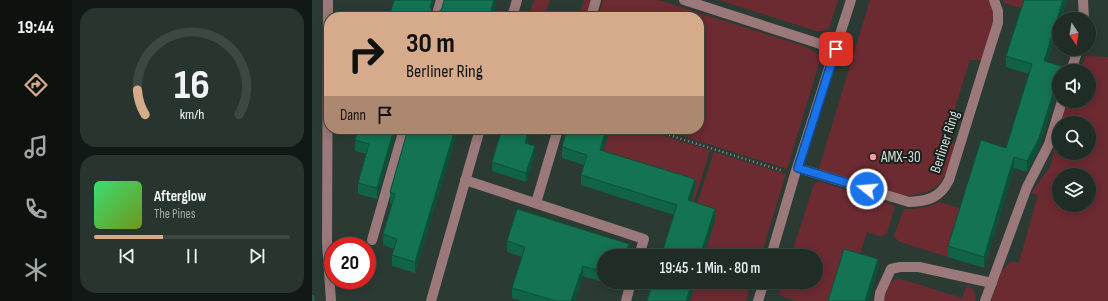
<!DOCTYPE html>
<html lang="de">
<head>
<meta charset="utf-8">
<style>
	body { margin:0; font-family:"Sofia Sans Condensed",sans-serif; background:#28342e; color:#f1f3f6; height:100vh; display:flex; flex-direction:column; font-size:15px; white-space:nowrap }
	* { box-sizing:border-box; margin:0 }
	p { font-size:13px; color:#a2a7a7 }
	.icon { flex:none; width:22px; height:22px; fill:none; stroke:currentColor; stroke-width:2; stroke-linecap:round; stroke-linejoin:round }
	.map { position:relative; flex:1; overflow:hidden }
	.drawer { display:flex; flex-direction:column; gap:8px; padding:8px; background:#121815; width:240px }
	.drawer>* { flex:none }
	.top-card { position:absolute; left:12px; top:12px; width:380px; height:122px; border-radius:16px; box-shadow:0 2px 10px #0003,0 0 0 1px #3d4843; background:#d6ab8b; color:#111; overflow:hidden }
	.needle { width:26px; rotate:168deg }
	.fabs { position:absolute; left:740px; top:12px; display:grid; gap:8px }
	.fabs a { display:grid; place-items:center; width:44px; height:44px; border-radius:50%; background:#202c26; box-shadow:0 2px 10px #0003,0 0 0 1px #3d4843; font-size:20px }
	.speed { position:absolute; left:12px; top:237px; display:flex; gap:8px; font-size:20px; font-weight:700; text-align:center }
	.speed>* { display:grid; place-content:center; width:52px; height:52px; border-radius:50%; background:#202c26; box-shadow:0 2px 10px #0003,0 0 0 1px #3d4843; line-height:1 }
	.speed .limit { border:6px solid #d22; background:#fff; color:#111 }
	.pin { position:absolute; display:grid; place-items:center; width:34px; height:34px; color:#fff; margin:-17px; border-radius:8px; box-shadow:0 2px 6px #0006 }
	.me { position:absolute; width:44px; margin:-22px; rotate:287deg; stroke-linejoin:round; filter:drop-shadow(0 0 3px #0008) }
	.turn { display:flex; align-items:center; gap:14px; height:84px; padding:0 16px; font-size:18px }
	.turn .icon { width:52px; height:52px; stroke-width:2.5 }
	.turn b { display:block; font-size:28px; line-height:34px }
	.then { display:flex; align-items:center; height:38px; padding:0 16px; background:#0003; gap:8px; font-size:15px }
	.drawer .card { flex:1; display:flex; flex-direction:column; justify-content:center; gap:6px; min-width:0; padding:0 14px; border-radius:16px; background:#28342e }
	.drawer .dial { align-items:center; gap:0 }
	.dial svg { height:104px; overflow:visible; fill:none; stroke:#3d4843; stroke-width:7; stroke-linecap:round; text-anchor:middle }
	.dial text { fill:#f1f3f6; stroke:none }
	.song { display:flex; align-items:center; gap:12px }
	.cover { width:48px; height:48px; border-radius:6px; background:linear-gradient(135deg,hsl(140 70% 55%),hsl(80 70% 35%)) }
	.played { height:4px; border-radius:2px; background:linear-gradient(90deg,#d6ab8b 35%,#3d4843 35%) }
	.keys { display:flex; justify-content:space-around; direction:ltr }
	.trip { position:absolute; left:285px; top:249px; width:226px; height:40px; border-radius:20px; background:#202c26; box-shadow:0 2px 10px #0003,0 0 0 1px #3d4843; font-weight:600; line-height:40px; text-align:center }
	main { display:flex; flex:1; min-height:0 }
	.tabs { display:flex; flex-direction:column; width:72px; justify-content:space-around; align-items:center; background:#0d120f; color:#a2a7a7 }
	.tabs .icon { width:28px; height:28px }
	.tabs .active { color:#d6ab8b }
	.tabs b { font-size:18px; color:#f1f3f6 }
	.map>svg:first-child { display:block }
</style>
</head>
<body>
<main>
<nav class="tabs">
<b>19:44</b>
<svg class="icon active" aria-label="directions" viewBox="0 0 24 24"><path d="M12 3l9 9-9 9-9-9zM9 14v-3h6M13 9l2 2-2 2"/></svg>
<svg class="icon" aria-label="music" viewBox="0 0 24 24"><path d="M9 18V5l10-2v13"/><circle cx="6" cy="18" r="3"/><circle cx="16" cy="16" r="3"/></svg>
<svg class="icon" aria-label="phone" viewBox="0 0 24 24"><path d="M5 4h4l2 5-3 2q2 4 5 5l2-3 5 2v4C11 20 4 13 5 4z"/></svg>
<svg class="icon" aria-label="climate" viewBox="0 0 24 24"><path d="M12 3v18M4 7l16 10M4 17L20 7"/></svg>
</nav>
<section class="drawer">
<div class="card dial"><svg viewBox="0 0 100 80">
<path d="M14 69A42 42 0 1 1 86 69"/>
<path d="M14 69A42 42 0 0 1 8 50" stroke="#d6ab8b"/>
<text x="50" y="56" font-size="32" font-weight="700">16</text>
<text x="50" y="72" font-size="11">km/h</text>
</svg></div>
<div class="card">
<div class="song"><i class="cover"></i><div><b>Afterglow</b><p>The Pines</p></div></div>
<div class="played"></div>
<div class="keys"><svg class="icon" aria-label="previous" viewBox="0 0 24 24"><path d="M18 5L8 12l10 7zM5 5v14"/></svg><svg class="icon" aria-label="pause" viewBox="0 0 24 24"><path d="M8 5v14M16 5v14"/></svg><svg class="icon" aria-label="next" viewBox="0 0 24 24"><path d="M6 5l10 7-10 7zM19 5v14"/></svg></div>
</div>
</section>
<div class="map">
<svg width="796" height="301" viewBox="0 0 796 301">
	<rect width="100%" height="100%" fill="#2b3b33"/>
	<g fill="#6c2a31" fill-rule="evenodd">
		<path d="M222,0H238L232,17H217Z"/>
		<path d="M272,0H280L274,17H267Z"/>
		<path d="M291,0H347L482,43C492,46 501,49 509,57L475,169L347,129H387V17H286Z"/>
		<path d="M407,0H526L517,29L510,31H504Z"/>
		<path d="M558,0H677L682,14V23L671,60H658L634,136L643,145C633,178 632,193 592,196L510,171L507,168Z"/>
		<path d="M691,0H715L712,9L692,3Z"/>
		<path d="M774,56L796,57V301H679L689,272L698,262H707L726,195L719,193L738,167L747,132V153H777V123H749L755,101H777V71H767ZM747,175H777V205H747Z"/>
		<path d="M298,129H330L398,150L379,212L288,161Z"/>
		<path d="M402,152L474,174L449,256H392L403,220L382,213Z"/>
		<path d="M507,181L583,206L575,233L569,237L555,232L545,264L519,301H484L467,295L471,282H504V256H479L502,184Z"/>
		<path d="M627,202L651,209L636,257L588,242L583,238L582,235L592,209C605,209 615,208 627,202Z"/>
		<path d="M584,279H589L650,298L655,285C661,287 664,294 664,301H570L576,285Z"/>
		<path d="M384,282H409L437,291L434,301H378Z"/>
	</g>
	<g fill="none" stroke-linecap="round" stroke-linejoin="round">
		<path stroke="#1d5f47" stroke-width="5" d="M0,297V301"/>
		<path stroke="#86928c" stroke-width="2.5" stroke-dasharray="1 3" stroke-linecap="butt" d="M338,129L471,171"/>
		<g stroke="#9b7879" stroke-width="10">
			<path d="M16,0L15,243L19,301"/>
			<path d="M372,0L524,49"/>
			<path d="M771,0L772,19"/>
			<path d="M124,17L129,0"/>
			<path d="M200,17L205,0"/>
			<path d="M279,17L284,0"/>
			<path d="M759,71L766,49"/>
			<path d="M486,168L597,202C616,201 628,198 637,180L678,48L686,23V11L682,0"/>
			<path d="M153,180L332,239L327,256"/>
			<path d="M224,203L246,129"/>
			<path d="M60,240L92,129"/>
			<path d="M459,256L483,174L539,0"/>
			<path d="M119,301L168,129"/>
			<path d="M314,301L319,282"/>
			<path d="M446,301L452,282"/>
			<path d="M567,301L568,293L579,269L588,267H607L680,283"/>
			<path d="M673,301L715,187L737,144L750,101"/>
		</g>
	</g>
	<g fill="#106347">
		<path d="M712,0H755L749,19H747V25L735,62L749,71L727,149L715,172L702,168L672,268L636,257V246L694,148L717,74L694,67V56Z"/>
		<path d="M85,129L65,199L46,194V183L54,154L43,151V140Z"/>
		<path d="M96,129H146L103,273L80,266V255L82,249L71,245V234L80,204L78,203V192Z"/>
		<path d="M215,144L223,155L214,182L180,171V162Z"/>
		<path d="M250,147L291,151L383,190L379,201L403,220L362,215L269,185V175L272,165L250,158Z"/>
		<path d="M195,241L317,254L316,256H292V282H308L306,287L271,276L263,301H209L200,298V288L210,257L195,252Z"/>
	</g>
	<g fill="#0d503a">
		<path d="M120,0H122L118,17V7Z"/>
		<path d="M182,0H185L180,17H177Z"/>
		<path d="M751,0H755L749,19H747V25L732,72V61Z"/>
		<path d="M747,74V85L727,149L715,172V161Z"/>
		<path d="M82,129H85L65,199V188Z"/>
		<path d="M143,129H146L103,273V262Z"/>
		<path d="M217,129H220L213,152V143Z"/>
		<path d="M294,129H298L288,161V150Z"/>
		<path d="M223,146V155L214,182V173Z"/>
		<path d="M702,157V168L672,268V257Z"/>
		<path d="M383,179V190L376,211V200Z"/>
		<path d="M403,209V220L392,256H388Z"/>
		<path d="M317,244L316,256H313Z"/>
		<path d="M566,259V270L557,301H553Z"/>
		<path d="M271,266V276L263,301H259Z"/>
		<path d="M380,282H384L378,301H374Z"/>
	</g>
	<g fill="#137353" stroke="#0d503a">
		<path d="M82,0H120L118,7L120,11L125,13L128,11L130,8L132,0H182L177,17H77Z"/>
		<path d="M712,0H751L732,61L749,66L748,71H747V74L727,138L715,161L702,157L672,257L636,246L669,140L694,148L720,64L694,56Z"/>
		<path d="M46,129H82L65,188L46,183L57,144L43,140Z"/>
		<path d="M96,129H143L103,262L80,255L85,239L71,234L83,194L78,192Z"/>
		<path d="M190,129H217L213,143L223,146L214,173L180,162Z"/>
		<path d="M255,129H294L288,150L383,179L376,200L403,209L388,256H349L365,205L269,175L275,155L250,147Z"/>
		<path d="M205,209L317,244L313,256H292V272L271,266L259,301H244L200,288L213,247L195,241Z"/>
		<path d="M532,249L566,259L553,301H516Z"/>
		<path d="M341,282H380L374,301H335Z"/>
	</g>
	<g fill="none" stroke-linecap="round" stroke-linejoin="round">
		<g stroke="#114b97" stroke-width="10">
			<path id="route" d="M524,49L486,168L555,189"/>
		</g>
		<use href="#route" stroke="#1a73e8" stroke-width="7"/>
	</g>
	<circle fill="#f49aa0" stroke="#19201d" stroke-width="1.5" cx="561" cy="157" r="4"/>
	<g text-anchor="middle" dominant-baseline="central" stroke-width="4" stroke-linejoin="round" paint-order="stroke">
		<g font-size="15" fill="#d3dcd8" stroke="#19201d">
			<text transform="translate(633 142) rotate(-72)">Berliner Ring</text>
		</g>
		<g font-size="15" fill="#d3dcd8" stroke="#19201d" text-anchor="start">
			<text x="569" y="157">AMX-30</text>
		</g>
	</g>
</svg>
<div class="fabs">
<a><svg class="needle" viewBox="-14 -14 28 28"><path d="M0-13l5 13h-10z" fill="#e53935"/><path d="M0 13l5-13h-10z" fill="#a2a7a7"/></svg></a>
<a><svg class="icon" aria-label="sound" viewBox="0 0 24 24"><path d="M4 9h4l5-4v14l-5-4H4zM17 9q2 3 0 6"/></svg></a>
<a><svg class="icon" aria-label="search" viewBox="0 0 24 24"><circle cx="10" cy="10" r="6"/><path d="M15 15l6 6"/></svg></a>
<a><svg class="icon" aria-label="layers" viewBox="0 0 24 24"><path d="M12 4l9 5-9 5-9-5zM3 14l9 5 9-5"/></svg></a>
</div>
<div class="speed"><div class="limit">20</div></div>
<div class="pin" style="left:524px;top:49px;background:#d93025"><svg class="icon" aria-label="arrive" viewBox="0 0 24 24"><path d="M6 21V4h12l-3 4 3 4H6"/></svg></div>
<svg class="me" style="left:555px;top:189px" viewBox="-20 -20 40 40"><circle r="17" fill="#1a73e8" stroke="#fff" stroke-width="3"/><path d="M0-11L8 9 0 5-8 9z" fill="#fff"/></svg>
<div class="trip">19:45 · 1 Min. · 80 m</div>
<div class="top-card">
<div class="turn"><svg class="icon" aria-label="right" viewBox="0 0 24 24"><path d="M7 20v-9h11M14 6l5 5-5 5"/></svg><div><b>30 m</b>Berliner Ring</div></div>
<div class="then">Dann<svg class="icon" aria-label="arrive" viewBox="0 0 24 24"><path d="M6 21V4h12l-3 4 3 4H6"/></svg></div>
</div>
</div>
</main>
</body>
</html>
